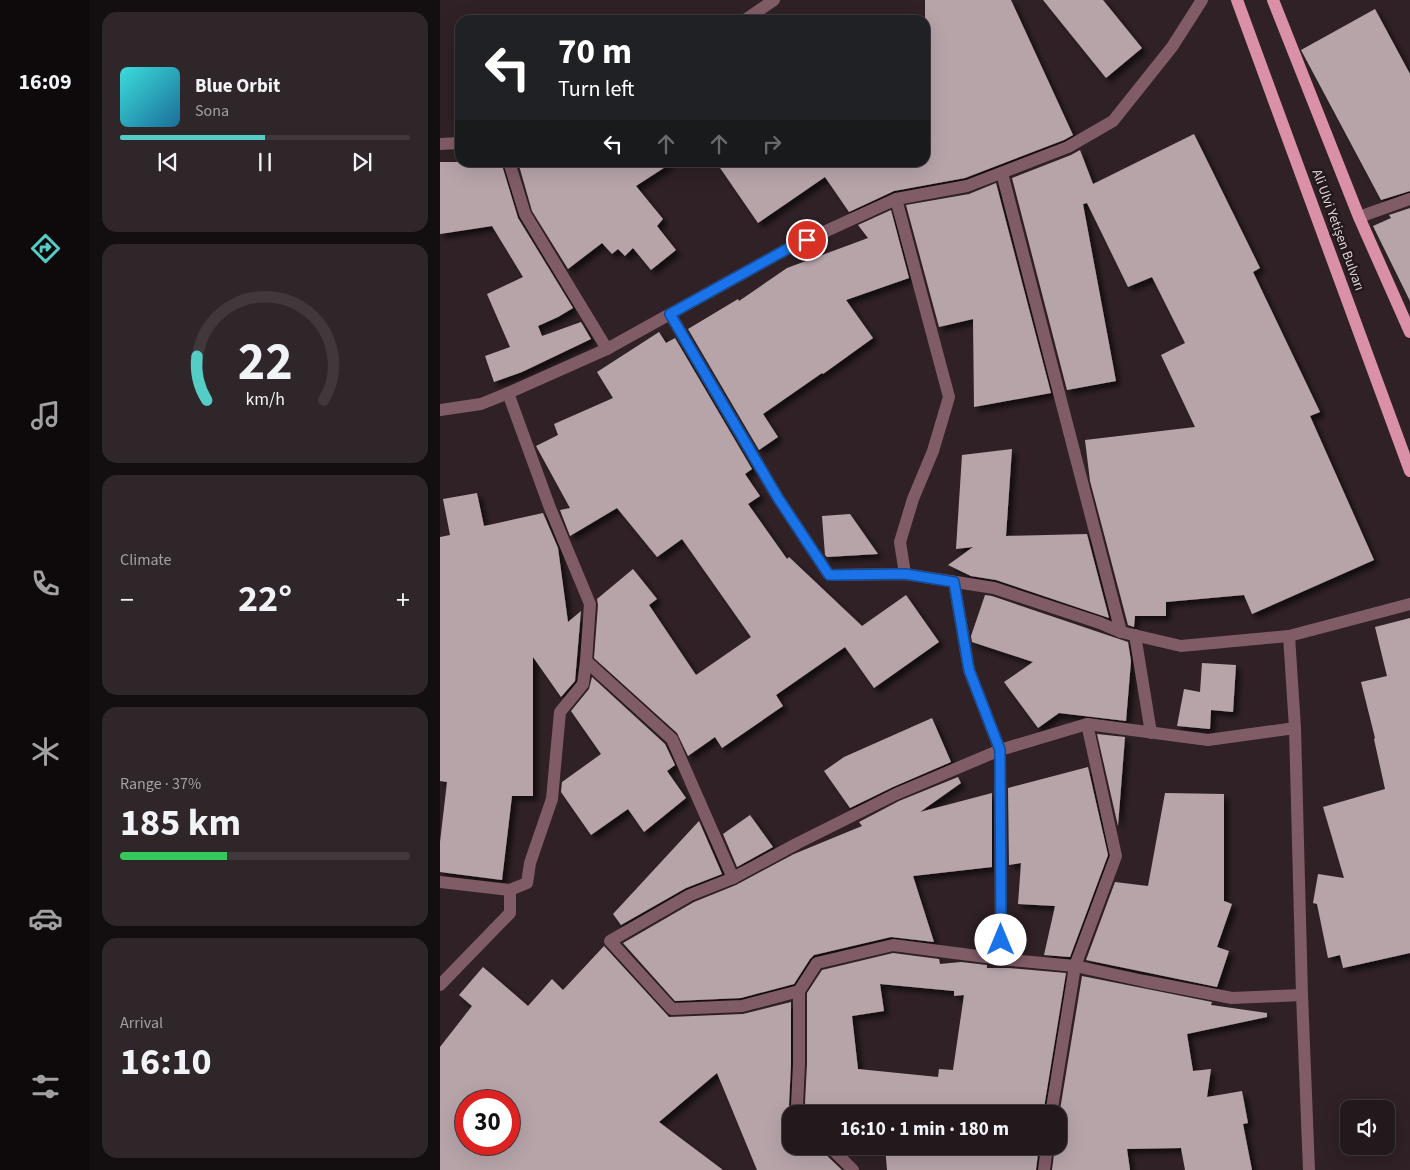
<!DOCTYPE html>
<html lang="en">
<head>
<meta charset="utf-8">
<style>
	body { margin:0; font-family:"Source Sans 3",sans-serif; background:#2f2629; color:#f1f3f6; height:100vh; display:flex; flex-direction:column; font-size:19px; white-space:nowrap }
	* { box-sizing:border-box; margin:0 }
	p { font-size:16px; color:#a3a0a3 }
	.icon { flex:none; width:28px; height:28px; fill:none; stroke:currentColor; stroke-width:2; stroke-linecap:round; stroke-linejoin:round }
	.map { position:relative; flex:1; overflow:hidden }
	.side { display:flex; flex-direction:column; gap:12px; padding:12px; background:#130e0f; width:350px }
	.side>* { flex:none }
	.banner { position:absolute; left:15px; top:15px; width:475px; height:152px; border-radius:15px; box-shadow:0 5px 20px #0002,0 0 0 1px #40383b; background:#202124; color:#fff; overflow:hidden }
	.tools { position:absolute; left:900px; top:1100px; display:grid; gap:10px }
	.tools a { display:grid; place-items:center; width:55px; height:55px; border-radius:10px; background:#23191c; box-shadow:0 5px 20px #0002,0 0 0 1px #40383b; font-size:25px }
	.speed { position:absolute; left:15px; top:1090px; display:flex; gap:10px; font-size:25px; font-weight:700; text-align:center }
	.speed>* { display:grid; place-content:center; width:65px; height:65px; border-radius:50%; background:#23191c; box-shadow:0 5px 20px #0002,0 0 0 1px #40383b; line-height:1 }
	.speed .limit { border:8px solid #d22; background:#fff; color:#111 }
	.pin { position:absolute; display:grid; place-items:center; width:42px; height:42px; color:#fff; margin:-21px; border:2px solid #fff; border-radius:50%; box-shadow:0 1px 5px #0007 }
	.me { position:absolute; width:55px; margin:-28px; rotate:0deg; stroke-linejoin:round; filter:drop-shadow(0 0 4px #0008) }
	.turn { display:flex; align-items:center; gap:18px; height:105px; padding:0 20px; font-size:22px }
	.turn .icon { width:65px; height:65px; stroke-width:2.5 }
	.turn b { display:block; font-size:35px; line-height:42px }
	.lanes { display:flex; align-items:center; height:48px; padding:0 20px; background:#0003; justify-content:center; gap:25px; direction:ltr }
	.lanes .off { opacity:.35 }
	.big { font-size:38px; font-weight:700; line-height:1.1 }
	.side .widget { flex:1; display:flex; flex-direction:column; justify-content:center; gap:8px; min-width:0; padding:0 18px; border-radius:15px; background:#2f2629 }
	.side .dial { align-items:center; gap:0 }
	.dial svg { height:130px; overflow:visible; fill:none; stroke:#40383b; stroke-width:7; stroke-linecap:round; text-anchor:middle }
	.dial text { fill:#f1f3f6; stroke:none }
	.song { display:flex; align-items:center; gap:15px }
	.cover { width:60px; height:60px; border-radius:8px; background:linear-gradient(135deg,hsl(180 70% 55%),hsl(200 70% 35%)) }
	.played { height:5px; border-radius:2px; background:linear-gradient(90deg,#54cdc7 50%,#40383b 50%) }
	.keys { display:flex; justify-content:space-around; direction:ltr }
	.heat { display:flex; justify-content:space-between; align-items:center; font-size:28px; direction:ltr }
	.charge { height:8px; border-radius:4px; background:linear-gradient(90deg,#34c759 37%,#40383b 0) }
	.trip { position:absolute; left:342px; top:1105px; width:285px; height:50px; border-radius:15px; background:#23191c; box-shadow:0 5px 20px #0002,0 0 0 1px #40383b; font-weight:700; line-height:50px; text-align:center }
	main { display:flex; flex:1; min-height:0 }
	.menu { display:flex; flex-direction:column; width:90px; justify-content:space-around; align-items:center; background:#0e0a0b; color:#a3a0a3 }
	.menu .icon { width:35px; height:35px }
	.menu .on { color:#54cdc7 }
	.menu b { font-size:22px; color:#f1f3f6 }
	.map>svg:first-child { display:block }
</style>
</head>
<body>
<main>
<nav class="menu">
<b>16:09</b>
<svg class="icon on" aria-label="directions" viewBox="0 0 24 24"><path d="M12 3l9 9-9 9-9-9zM9 14v-3h6M13 9l2 2-2 2"/></svg>
<svg class="icon" aria-label="music" viewBox="0 0 24 24"><path d="M9 18V5l10-2v13"/><circle cx="6" cy="18" r="3"/><circle cx="16" cy="16" r="3"/></svg>
<svg class="icon" aria-label="phone" viewBox="0 0 24 24"><path d="M5 4h4l2 5-3 2q2 4 5 5l2-3 5 2v4C11 20 4 13 5 4z"/></svg>
<svg class="icon" aria-label="climate" viewBox="0 0 24 24"><path d="M12 3v18M4 7l16 10M4 17L20 7"/></svg>
<svg class="icon" aria-label="car" viewBox="0 0 24 24"><path d="M5 17H2v-5l4-1 3-4h7l3 4 3 1v5h-3M9 17h6M6 11h13"/><circle cx="7" cy="17" r="2"/><circle cx="17" cy="17" r="2"/></svg>
<svg class="icon" aria-label="filters" viewBox="0 0 24 24"><path d="M4 7h16M4 17h16"/><circle cx="9" cy="7" r="2"/><circle cx="15" cy="17" r="2"/></svg>
</nav>
<section class="side">
<div class="widget">
<div class="song"><i class="cover"></i><div><b>Blue Orbit</b><p>Sona</p></div></div>
<div class="played"></div>
<div class="keys"><svg class="icon" aria-label="previous" viewBox="0 0 24 24"><path d="M18 5L8 12l10 7zM5 5v14"/></svg><svg class="icon" aria-label="pause" viewBox="0 0 24 24"><path d="M8 5v14M16 5v14"/></svg><svg class="icon" aria-label="next" viewBox="0 0 24 24"><path d="M6 5l10 7-10 7zM19 5v14"/></svg></div>
</div>
<div class="widget dial"><svg viewBox="0 0 100 80">
<path d="M14 69A42 42 0 1 1 86 69"/>
<path d="M14 69A42 42 0 0 1 8 42" stroke="#54cdc7"/>
<text x="50" y="56" font-size="32" font-weight="700">22</text>
<text x="50" y="72" font-size="11">km/h</text>
</svg></div>
<div class="widget"><p>Climate</p>
<div class="heat"><a>−</a><b class="big">22°</b><a>+</a></div>
</div>
<div class="widget"><p>Range · 37%</p><b class="big">185 km</b><div class="charge"></div></div>
<div class="widget"><p>Arrival</p><b class="big">16:10</b></div>
</section>
<div class="map">
<svg width="970" height="1170" viewBox="0 0 970 1170">
	<defs>
		<filter id="shadow"><feDropShadow dx="4.5" dy="4.5" stdDeviation="2.5" flood-color="#0009"/></filter>
	</defs>
	<rect width="100%" height="100%" fill="#2f2125"/>
	<g fill="#b6a4a9" fill-rule="evenodd" filter="url(#shadow)">
		<path d="M485,0H571L633,135L624,140L525,178L454,191L409,212L385,177L318,223L276,162H485Z"/>
		<path d="M603,0H663L702,48L666,78Z"/>
		<path d="M935,9L970,74V191L941,200L861,50Z"/>
		<path d="M754,134L820,268L813,272L880,412L870,416L934,560L812,614L804,595L726,602V616H695L694,627L688,625L650,481L645,440L755,427L721,355L745,343L712,277L688,287L647,203L643,204L676,381L627,390L572,178L631,155L640,150L653,184Z"/>
		<path d="M0,162H61L78,218L133,308L118,317L98,326L102,336L141,322L151,339L82,372L54,382L45,356L70,347L47,294L83,277L52,226L0,234Z"/>
		<path d="M78,162H233L196,186L223,219L217,226L236,250L211,270L193,248L185,256L178,249L172,254L162,243L128,269L92,211Z"/>
		<path d="M556,183L611,393L534,407L533,319L499,327L466,205L529,194Z"/>
		<path d="M970,208V301L933,226L951,218L949,215Z"/>
		<path d="M451,210L469,278L406,300L433,338L383,374L382,373L323,414L338,437L319,450L248,329L298,299L299,301L347,268L428,238L418,225Z"/>
		<path d="M219,332L226,343L235,338L312,469L305,474L320,496L308,504L347,559L349,557L422,626L466,595L499,642L434,688L405,647L336,695L343,706L282,748L275,737L248,756L237,733L154,658L158,605L157,599L193,569L217,599L209,605L256,675L311,637L242,539L217,557L177,508L130,536L120,510L130,508L96,446L118,435L114,424L173,398L157,372Z"/>
		<path d="M572,449L566,536L647,534L669,618L556,580L531,576L508,565L533,547L516,549L522,455Z"/>
		<path d="M37,493L44,526L103,513L118,548L128,622L141,611L135,681L121,697L93,657V796H72L62,880L0,872V842L7,782L0,781V537L10,535L3,499Z"/>
		<path d="M410,514L438,554L387,557L385,555L382,516Z"/>
		<path d="M545,595L552,596L688,642L691,661L686,721L619,713L598,728L564,682L593,662L532,642L531,636Z"/>
		<path d="M970,618V953L903,968L900,955L888,958L877,904L873,903L878,874L904,878L883,807L945,789L934,739L935,738L921,682L947,676L935,627Z"/>
		<path d="M762,663L796,665L793,712L771,710L770,729L737,726L744,689L760,692Z"/>
		<path d="M152,677L225,744L235,765L227,771L246,798L204,832L188,809L151,835L121,792L122,782L161,754L131,711L149,689Z"/>
		<path d="M492,718L511,762L453,787L410,808L384,771L404,757Z"/>
		<path d="M657,734L685,737L678,826Z"/>
		<path d="M648,767L668,855L630,957L604,955L615,906L578,904L581,863L569,865L568,788Z"/>
		<path d="M518,777L521,783L480,812L552,793V867L473,876L494,942L451,937L374,955L370,959L354,984L301,998L235,1001L183,943L254,902L296,885L354,854L422,826L419,822L459,801Z"/>
		<path d="M725,793L784,794V901L792,904L777,947L789,951L777,987L646,960L675,882L708,886Z"/>
		<path d="M310,815L333,847L297,867L283,834Z"/>
		<path d="M259,821L282,874L246,888L181,925L173,914Z"/>
		<path d="M164,946L229,1017L303,1014L351,1002V1064L349,1105L353,1114H351V1146H381L383,1152L402,1170H317L277,1073L219,1122L283,1170H0V1047L32,1006L19,995L43,967L88,1006L112,979L123,990ZM26,1101H69V1144H26Z"/>
		<path d="M453,953L499,959L500,964L521,962L547,965V968H569L626,973L603,1114H370L365,1103L367,1064V993L382,970ZM440,984L514,991V996L524,995L513,1070L499,1069L498,1077L418,1069L412,1016L444,1011Z"/>
		<path d="M642,976L772,1002L771,1005L827,1013V1017L747,1034L753,1071L771,1069L767,1097L802,1091L808,1123L803,1124L812,1170H745L741,1148L687,1149L690,1170H612L615,1146H619V1116Z"/>
		<path d="M445,1146H599L596,1170H447Z"/>
	</g>
	<g fill="none" stroke-linecap="round" stroke-linejoin="round">
		<g stroke="#805c67" stroke-width="12">
			<path d="M305,20L334,0"/>
			<path d="M0,144L20,143"/>
			<path d="M69,162L85,214L167,349"/>
			<path d="M562,173L681,632"/>
			<path d="M456,199L509,397L493,451L473,499L460,542L465,574"/>
			<path d="M919,217L970,199"/>
			<path d="M230,314L338,498L389,575L465,574L554,588L660,623L681,632L741,646L849,636L970,604"/>
			<path d="M0,410L41,404L68,393"/>
			<path d="M514,582L529,670L560,750L561,959"/>
			<path d="M695,635L711,733"/>
			<path d="M849,636L855,728L862,995L869,1170"/>
			<path d="M146,661L232,739L293,878"/>
			<path d="M0,882L70,890"/>
			<path d="M0,985L70,913V890L87,883L90,863L112,799L120,712L143,684L146,661L150,604L110,508L68,393L167,349L349,248L456,199L527,186L628,147L673,121L732,47L762,0"/>
			<path d="M359,991L302,1006L232,1009L170,941L250,895L293,878L358,843L456,794L560,750L647,724L768,740L855,728"/>
			<path d="M362,1114L357,1105L359,1064V991L377,963L453,945L561,959L635,966L704,981L792,998L862,995"/>
			<path d="M611,1114L635,966L676,856L647,724"/>
			<path d="M389,1146L413,1170"/>
			<path d="M604,1170L607,1146"/>
		</g>
		<g stroke="#da91a8" stroke-width="12">
			<path d="M797,0L970,471"/>
			<path d="M833,0L919,217L970,332"/>
		</g>
	</g>
	<g fill="none" stroke-linecap="round" stroke-linejoin="round">
		<g stroke="#114b97" stroke-width="12">
			<path id="route" d="M367,240L349,248L230,314L338,498L389,575L465,574L514,582L529,670L560,750L561,940"/>
		</g>
		<use href="#route" stroke="#1a73e8" stroke-width="9"/>
	</g>
	<g text-anchor="middle" dominant-baseline="central" stroke-width="5" stroke-linejoin="round" paint-order="stroke">
		<g font-size="14" fill="#dcd3d5" stroke="#25181c">
			<text transform="translate(898 230) rotate(70)">Ali Ulvi Yetişen Bulvarı</text>
		</g>
	</g>
</svg>
<div class="tools">
<a><svg class="icon" aria-label="sound" viewBox="0 0 24 24"><path d="M4 9h4l5-4v14l-5-4H4zM17 9q2 3 0 6"/></svg></a>
</div>
<div class="speed"><div class="limit">30</div></div>
<div class="pin" style="left:367px;top:240px;background:#d93025"><svg class="icon" aria-label="arrive" viewBox="0 0 24 24"><path d="M6 21V4h12l-3 4 3 4H6"/></svg></div>
<svg class="me" style="left:561px;top:940px" viewBox="-20 -20 40 40"><circle r="19" fill="#fff"/><path d="M0-13L10 11 0 6-10 11z" fill="#1a73e8"/></svg>
<div class="trip">16:10 · 1 min · 180 m</div>
<div class="banner">
<div class="turn"><svg class="icon" aria-label="left" viewBox="0 0 24 24"><path d="M17 20v-9H6M10 6l-5 5 5 5"/></svg><div><b>70 m</b>Turn left</div></div>
<div class="lanes"><svg class="icon" aria-label="left" viewBox="0 0 24 24"><path d="M17 20v-9H6M10 6l-5 5 5 5"/></svg><svg class="icon off" aria-label="ahead" viewBox="0 0 24 24"><path d="M12 20V5M6 11l6-6 6 6"/></svg><svg class="icon off" aria-label="ahead" viewBox="0 0 24 24"><path d="M12 20V5M6 11l6-6 6 6"/></svg><svg class="icon off" aria-label="right" viewBox="0 0 24 24"><path d="M7 20v-9h11M14 6l5 5-5 5"/></svg></div>
</div>
</div>
</main>
</body>
</html>
